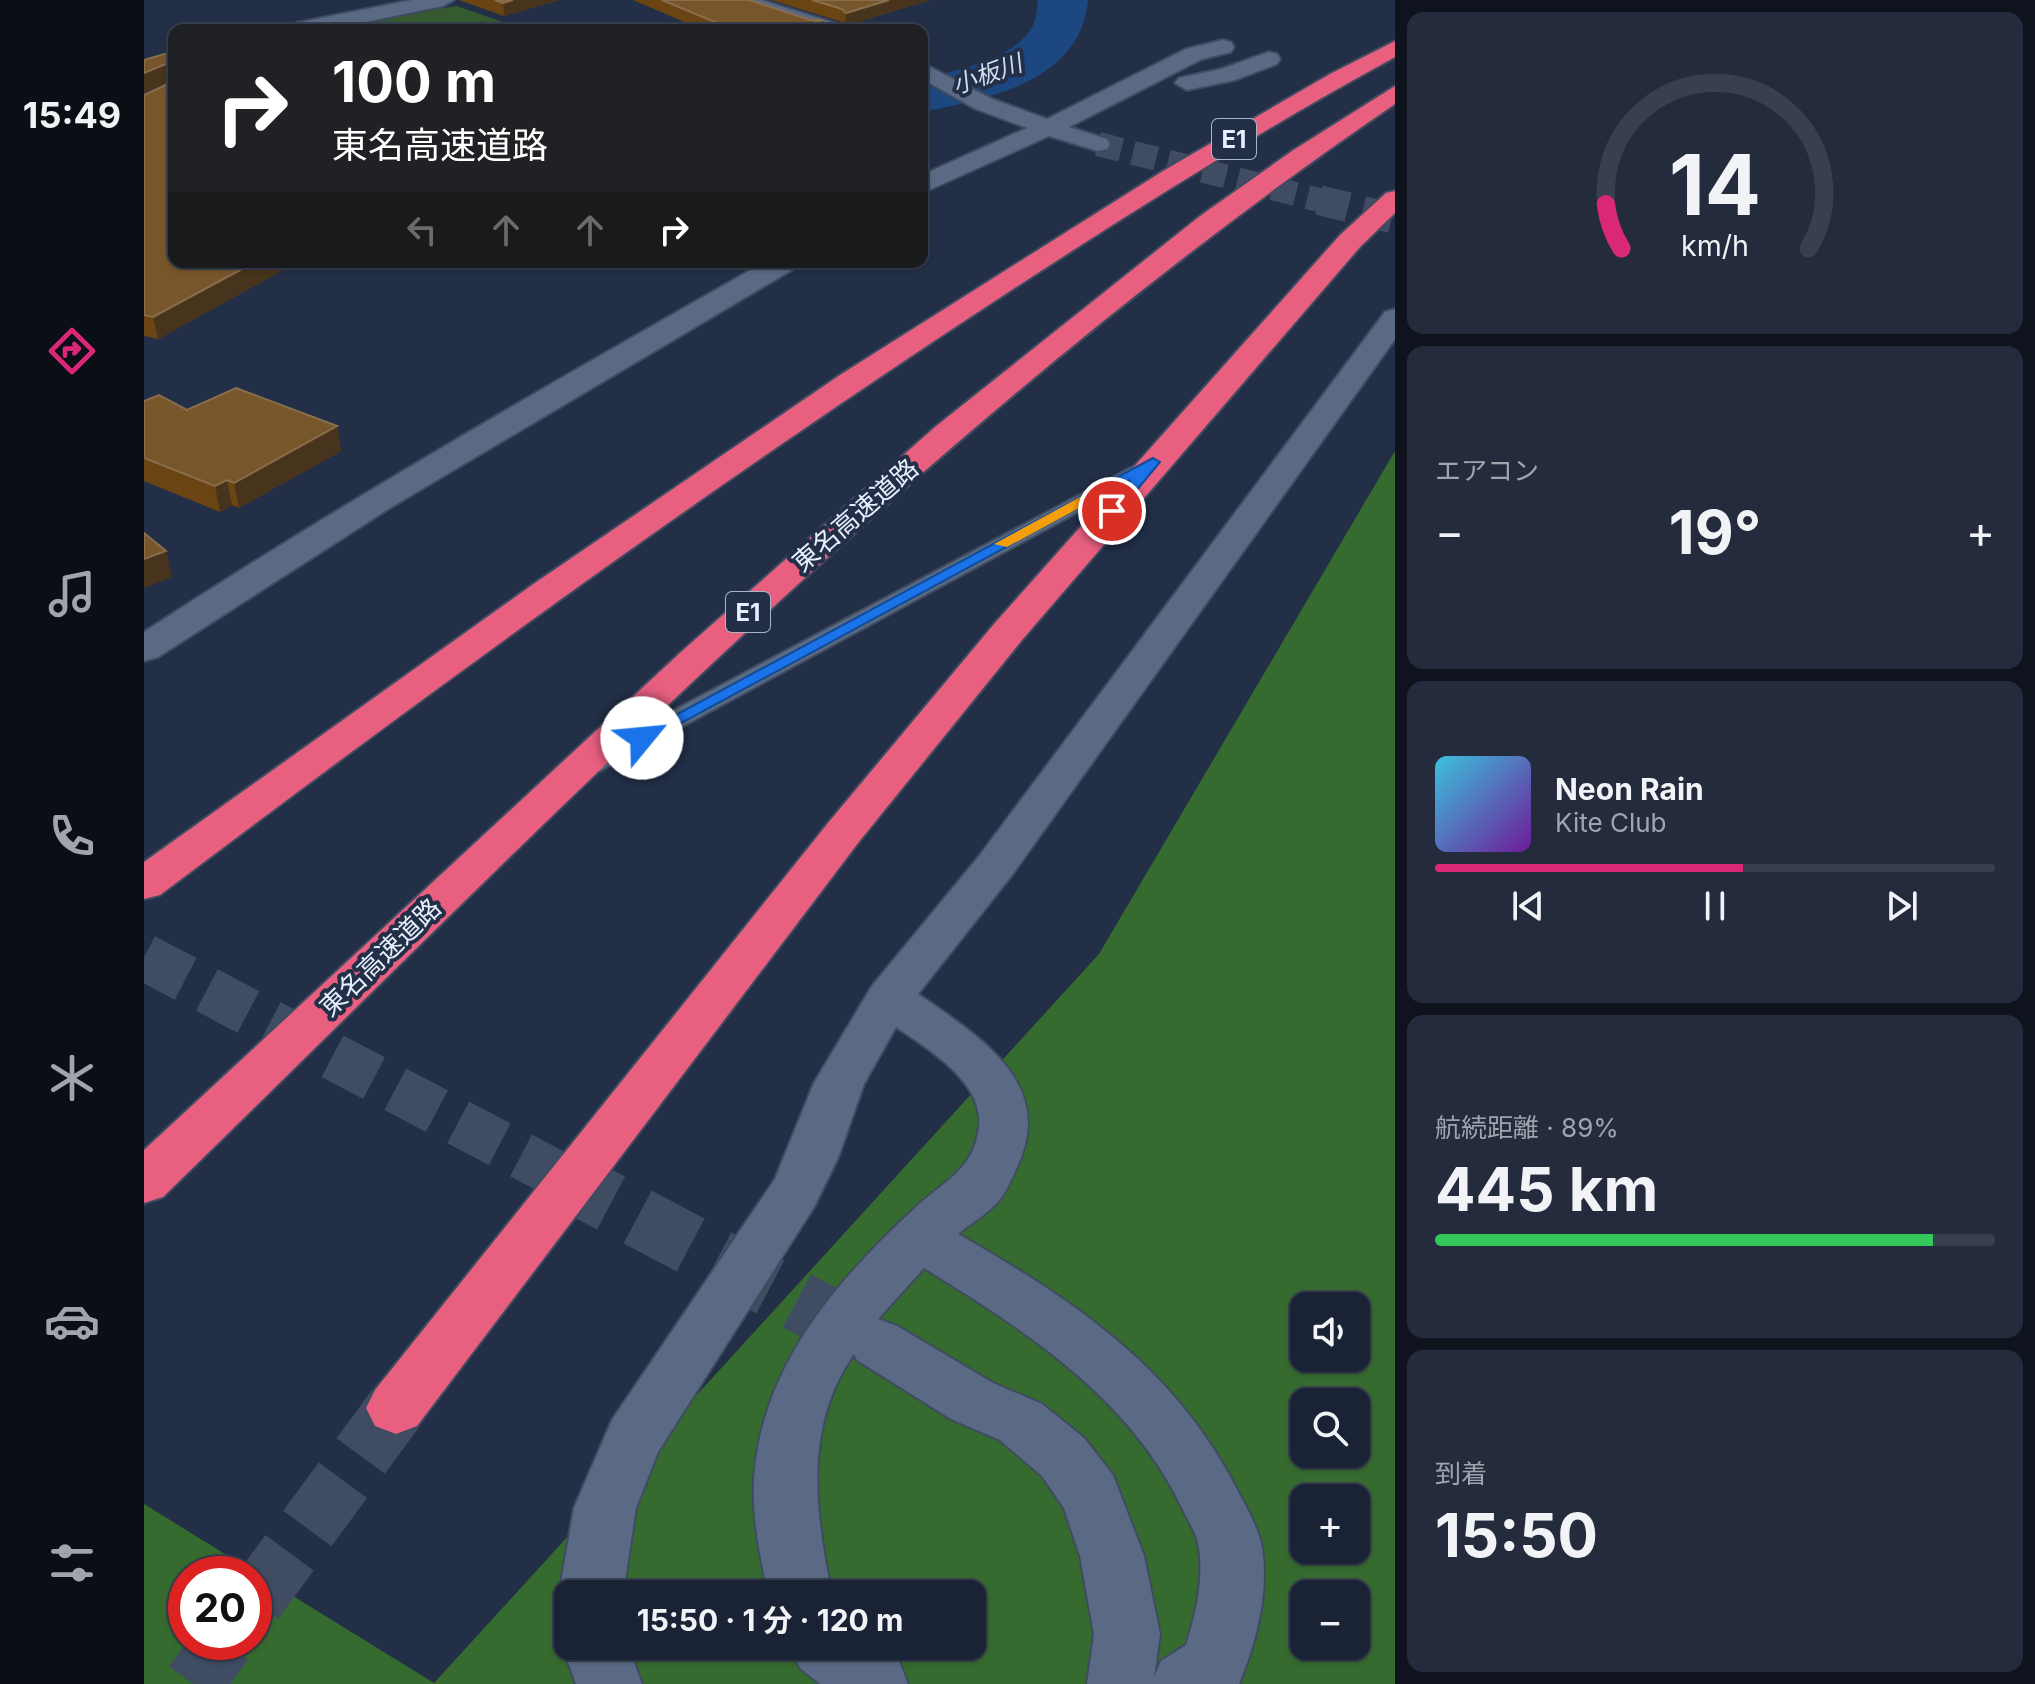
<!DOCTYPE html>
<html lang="ja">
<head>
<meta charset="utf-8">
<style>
	body { margin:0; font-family:Inter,"Noto Sans JP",sans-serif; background:#232b3d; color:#f1f3f6; height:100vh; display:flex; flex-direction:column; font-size:30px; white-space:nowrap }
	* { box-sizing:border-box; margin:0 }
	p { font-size:26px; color:#9fa4ad }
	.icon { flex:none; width:44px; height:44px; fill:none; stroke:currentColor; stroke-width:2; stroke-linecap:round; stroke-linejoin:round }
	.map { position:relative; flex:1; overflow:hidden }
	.sheet { display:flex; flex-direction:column; gap:12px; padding:12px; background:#0e131d; width:640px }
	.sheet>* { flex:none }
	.top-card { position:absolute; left:24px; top:24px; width:760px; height:244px; border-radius:16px; box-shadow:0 2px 6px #0004,0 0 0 2px #384050; background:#202124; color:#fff; overflow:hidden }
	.buttons { position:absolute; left:1146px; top:1292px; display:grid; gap:16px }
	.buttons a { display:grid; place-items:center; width:80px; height:80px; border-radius:16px; background:#1a2335; box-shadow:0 2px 6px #0004,0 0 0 2px #384050; font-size:40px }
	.speed { position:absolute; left:24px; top:1556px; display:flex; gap:16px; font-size:40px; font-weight:700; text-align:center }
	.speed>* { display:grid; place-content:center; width:104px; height:104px; border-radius:50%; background:#1a2335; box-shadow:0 2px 6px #0004,0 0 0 2px #384050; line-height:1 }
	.speed .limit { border:12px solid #d22; background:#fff; color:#111 }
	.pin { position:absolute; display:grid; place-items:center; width:68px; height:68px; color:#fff; margin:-34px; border:4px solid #fff; border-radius:50%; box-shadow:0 2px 8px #0007 }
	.me { position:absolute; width:88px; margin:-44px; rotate:62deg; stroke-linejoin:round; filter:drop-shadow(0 0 6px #0008) }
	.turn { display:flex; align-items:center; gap:28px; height:168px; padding:0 32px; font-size:36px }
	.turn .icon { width:104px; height:104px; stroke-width:2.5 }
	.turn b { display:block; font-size:56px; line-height:68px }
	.lanes { display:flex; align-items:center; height:76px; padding:0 32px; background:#0003; justify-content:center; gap:40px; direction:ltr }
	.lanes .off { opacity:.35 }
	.big { font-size:60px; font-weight:700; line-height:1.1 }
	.sheet .card { flex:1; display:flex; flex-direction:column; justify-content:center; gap:12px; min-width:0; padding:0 28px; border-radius:16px; background:#232b3d }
	.sheet .dial { align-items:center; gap:0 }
	.dial svg { height:208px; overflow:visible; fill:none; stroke:#384050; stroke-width:7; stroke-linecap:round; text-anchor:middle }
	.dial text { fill:#f1f3f6; stroke:none }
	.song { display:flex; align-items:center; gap:24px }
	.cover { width:96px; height:96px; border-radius:12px; background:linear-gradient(135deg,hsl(190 70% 55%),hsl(280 70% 35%)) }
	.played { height:8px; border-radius:4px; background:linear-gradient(90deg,#db2777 55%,#384050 55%) }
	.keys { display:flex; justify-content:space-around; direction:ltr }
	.heat { display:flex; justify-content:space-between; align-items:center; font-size:44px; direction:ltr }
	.charge { height:12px; border-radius:6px; background:linear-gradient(90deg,#34c759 89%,#384050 0) }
	.trip { position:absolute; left:410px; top:1580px; width:432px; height:80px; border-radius:16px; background:#1a2335; box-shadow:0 2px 6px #0004,0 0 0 2px #384050; font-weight:700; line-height:80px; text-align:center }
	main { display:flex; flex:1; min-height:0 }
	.tabs { display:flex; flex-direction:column; width:144px; justify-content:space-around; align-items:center; background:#0a0e15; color:#9fa4ad }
	.tabs .icon { width:56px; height:56px }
	.tabs .selected { color:#db2777 }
	.tabs b { font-size:36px; color:#f1f3f6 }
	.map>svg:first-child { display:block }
</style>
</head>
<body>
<main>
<nav class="tabs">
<b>15:49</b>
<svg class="icon selected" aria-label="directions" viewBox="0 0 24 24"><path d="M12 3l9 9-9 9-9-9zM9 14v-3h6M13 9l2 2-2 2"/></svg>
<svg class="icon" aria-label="music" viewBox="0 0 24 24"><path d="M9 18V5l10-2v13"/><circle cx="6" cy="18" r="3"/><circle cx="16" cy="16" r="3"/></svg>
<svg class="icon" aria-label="phone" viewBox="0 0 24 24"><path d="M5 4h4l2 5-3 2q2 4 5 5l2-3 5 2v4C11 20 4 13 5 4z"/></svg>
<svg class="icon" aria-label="climate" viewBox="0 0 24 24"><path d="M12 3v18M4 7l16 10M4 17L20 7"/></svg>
<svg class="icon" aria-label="car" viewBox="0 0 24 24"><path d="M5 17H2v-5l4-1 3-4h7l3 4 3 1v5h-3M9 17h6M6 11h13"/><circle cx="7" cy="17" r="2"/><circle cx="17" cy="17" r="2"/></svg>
<svg class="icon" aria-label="filters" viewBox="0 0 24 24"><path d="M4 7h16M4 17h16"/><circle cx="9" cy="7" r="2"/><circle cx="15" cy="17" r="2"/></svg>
</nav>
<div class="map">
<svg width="1251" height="1684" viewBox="0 0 1251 1684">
	<rect width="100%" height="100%" fill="#222f47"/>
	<path fill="#355a30" d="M313,6L382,30H171L190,25Z"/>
	<path fill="#366b2f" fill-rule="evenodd" d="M1251,451V1684H0V1504L290,1683L955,954ZM1160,1306H1212V1358H1160ZM1160,1402H1212V1454H1160ZM1160,1498H1212V1550H1160ZM42,1574H110V1642H42ZM424,1594H828V1646H424ZM1160,1594H1212V1646H1160Z"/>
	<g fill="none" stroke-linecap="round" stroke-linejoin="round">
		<path fill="#1d4781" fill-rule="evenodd" d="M894,0H944C937,81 845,99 778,112V78C810,72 874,58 889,25C893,17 893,8 894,0Z"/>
		<path stroke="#3f4c62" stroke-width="24" stroke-dasharray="24 12" stroke-linecap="butt" d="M954,144L1183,202"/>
		<path stroke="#3f4c62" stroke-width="30" stroke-dasharray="30 15" stroke-linecap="butt" d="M1175,200L1251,219"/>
		<path stroke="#3f4c62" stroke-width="47" stroke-dasharray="47 24" stroke-linecap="butt" d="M0,957L418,1177"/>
		<path stroke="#3f4c62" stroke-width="60" stroke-dasharray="60 30" stroke-linecap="butt" d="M414,1175L727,1340"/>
		<g stroke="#3f4c62" stroke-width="60" stroke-dasharray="60 30" stroke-linecap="butt">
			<path d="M110,1601L252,1408"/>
			<path d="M49,1684L80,1642"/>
		</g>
		<g stroke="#3f4b5f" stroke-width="4">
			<path id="lane" d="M1009,456L1020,462L1017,467L456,771H438L434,765L438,759Z"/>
		</g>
		<g stroke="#3f4b5f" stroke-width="4">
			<g id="street">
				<path d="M268,0H310L299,6L184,30H141L152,23Z"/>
				<path d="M584,0H617L697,25L700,30H667L588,4Z"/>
				<path d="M1079,40L1087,42L1090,47L1087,52L1058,59L925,127L963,139L966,144L963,149L954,151L905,136L778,193V175L883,128L832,109L778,79V63L848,99L903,119L1042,49Z"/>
				<path d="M1125,52L1133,54L1136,59L1133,64L1091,80L1043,90L1031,83L1035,78L1077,69Z"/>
				<path d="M621,262H655L651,268L249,506L14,657L0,661V632C202,500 411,381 621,262Z"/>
				<path d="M1251,309V339L868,875L774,994C831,1034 909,1080 876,1160C870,1174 863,1192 853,1203C842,1215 827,1223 814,1234C927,1299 1026,1364 1089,1482C1099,1502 1114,1525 1118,1548C1125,1593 1112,1643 1095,1684H943L950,1634L936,1556L920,1508L898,1476L856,1440L807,1419L713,1360L710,1354C659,1426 671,1514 688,1594H624C616,1556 608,1518 610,1479C617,1368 692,1281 770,1209C798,1182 831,1170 835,1126C839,1081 784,1049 752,1027L720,1084L694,1158L670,1207L514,1452L492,1508L479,1594H424V1615L415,1594L430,1508L468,1420L631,1179L670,1083L728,986L836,855L1241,312ZM780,1268C879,1329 984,1396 1036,1504C1042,1517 1051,1530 1054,1543C1061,1577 1052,1613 1042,1645L1017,1661L1010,1677L1016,1634L1000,1556L969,1475L940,1438L898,1404L849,1383L753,1326L734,1319Z"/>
				<path d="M424,1632V1646H484L498,1684H432L418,1646Z"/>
				<path d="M646,1646H734L755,1661L764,1684H676L656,1668Z"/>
			</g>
		</g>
		<g stroke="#3f4b5f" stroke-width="4">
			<g id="highway">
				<path d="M1251,41V57C1086,147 929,249 772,353C514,525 264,708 16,895L0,899V862L388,585L696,375L1019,171L1186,74Z"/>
				<path d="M1251,86V104C796,414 412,814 19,1197L0,1203V1150L537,652L791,427L1056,216L1148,151Z"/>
				<path d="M1251,191V213L1216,247L878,640L714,843L273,1426L252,1434L231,1426L222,1408L231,1390L684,823L850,624L1196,235L1242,193Z"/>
			</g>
		</g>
		<use href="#lane" fill="#5a6a85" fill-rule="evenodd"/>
		<use href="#street" fill="#5a6a85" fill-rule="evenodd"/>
		<use href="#highway" fill="#e85f80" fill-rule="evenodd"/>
	</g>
	<g fill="#6b4413">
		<path d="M315,0H415L360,16Z"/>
		<path d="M489,0H605L666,20H679V30H559Z"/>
		<path d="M627,0H786L701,26L698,22Z"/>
		<path d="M30,53L141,269L14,339L0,336V95L28,81L0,93V60Z"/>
		<path d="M0,401L43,410L193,426L197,451L95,508L88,505L76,512L0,481Z"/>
	</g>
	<g fill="#48341d">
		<path d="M369,0H415L360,16L359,3Z"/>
		<path d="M745,0H786L701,26L702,13Z"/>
		<path d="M679,20V30H644Z"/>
		<path d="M29,61L30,80L0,93V73Z"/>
		<path d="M111,262H165L141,269L14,339L9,317Z"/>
		<path d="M170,262H184L171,266Z"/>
		<path d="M193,426L197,451L95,508L90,483Z"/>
		<path d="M83,480L88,505L76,512L71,486Z"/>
		<path d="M22,551L28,577L0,588V559Z"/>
	</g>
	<g fill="#78562c" stroke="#896e4d" stroke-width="2">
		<path d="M351,0H369L359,3Z"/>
		<path d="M518,0H605L666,20H679L644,30H590Z"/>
		<path d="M668,0H745L702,13L698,9Z"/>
		<path d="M27,52L30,53V262H111L9,317L0,315V95L28,82L29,61L0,73V60Z"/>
		<path d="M92,388L193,426L90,483L83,480L71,486L0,458V401L15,395L43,410Z"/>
		<path d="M0,533L22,551L0,559Z"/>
	</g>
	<path fill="#1a73e8" stroke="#114b97" stroke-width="2" d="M1009,458L1016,462L973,514L961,511L986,480L504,741L498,743L489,738Z"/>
	<path fill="#f59e0b" d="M971,478L978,483L976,486L863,547L850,544Z"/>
	<g text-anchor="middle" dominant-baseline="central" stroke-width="8" stroke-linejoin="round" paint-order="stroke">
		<g font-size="24" font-style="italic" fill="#d1ddee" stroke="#222f47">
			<text transform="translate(843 74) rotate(-20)">小板川</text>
		</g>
		<g fill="#222f47" stroke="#aab5c7" stroke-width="2">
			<rect x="1068" y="119" width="44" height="40" rx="6"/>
			<rect x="582" y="592" width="44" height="40" rx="6"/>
		</g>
		<g font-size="24" font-weight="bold" fill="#e5effe">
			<text x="1090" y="139">E1</text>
			<text x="604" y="612">E1</text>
		</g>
		<g font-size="26" fill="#e5effe" stroke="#222f47">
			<text transform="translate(711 515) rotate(-41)">東名高速道路</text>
			<text transform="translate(236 957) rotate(-44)">東名高速道路</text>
		</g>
	</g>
</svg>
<div class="buttons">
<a><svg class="icon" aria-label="sound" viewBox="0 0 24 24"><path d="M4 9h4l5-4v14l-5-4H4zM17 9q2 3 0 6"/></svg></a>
<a><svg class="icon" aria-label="search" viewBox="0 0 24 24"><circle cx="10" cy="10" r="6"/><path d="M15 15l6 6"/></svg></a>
<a>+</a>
<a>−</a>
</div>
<div class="speed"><div class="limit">20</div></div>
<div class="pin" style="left:968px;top:511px;background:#d93025"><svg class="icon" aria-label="arrive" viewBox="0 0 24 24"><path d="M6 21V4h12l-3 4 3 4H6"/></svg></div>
<svg class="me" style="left:498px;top:738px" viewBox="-20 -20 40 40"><circle r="19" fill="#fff"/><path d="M0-13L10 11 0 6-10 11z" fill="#1a73e8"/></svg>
<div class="trip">15:50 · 1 分 · 120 m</div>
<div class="top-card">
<div class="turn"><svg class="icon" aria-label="right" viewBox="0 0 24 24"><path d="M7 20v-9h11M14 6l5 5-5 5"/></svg><div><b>100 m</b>東名高速道路</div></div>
<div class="lanes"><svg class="icon off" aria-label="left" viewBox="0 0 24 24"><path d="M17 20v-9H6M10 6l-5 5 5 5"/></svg><svg class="icon off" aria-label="ahead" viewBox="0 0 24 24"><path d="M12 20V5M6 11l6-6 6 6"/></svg><svg class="icon off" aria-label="ahead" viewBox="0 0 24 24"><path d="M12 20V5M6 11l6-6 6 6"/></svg><svg class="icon" aria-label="right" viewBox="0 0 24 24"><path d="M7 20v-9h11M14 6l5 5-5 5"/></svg></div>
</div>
</div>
<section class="sheet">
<div class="card dial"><svg viewBox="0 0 100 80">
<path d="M14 69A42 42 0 1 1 86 69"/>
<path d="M14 69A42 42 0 0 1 8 52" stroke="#db2777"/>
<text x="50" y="56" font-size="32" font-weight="700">14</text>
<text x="50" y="72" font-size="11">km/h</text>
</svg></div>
<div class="card"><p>エアコン</p>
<div class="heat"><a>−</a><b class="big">19°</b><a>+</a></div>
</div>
<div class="card">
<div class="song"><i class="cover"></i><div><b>Neon Rain</b><p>Kite Club</p></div></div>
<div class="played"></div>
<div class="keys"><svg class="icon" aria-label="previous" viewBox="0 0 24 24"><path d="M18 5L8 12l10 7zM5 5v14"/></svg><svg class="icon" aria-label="pause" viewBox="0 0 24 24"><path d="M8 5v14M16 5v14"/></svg><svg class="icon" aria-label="next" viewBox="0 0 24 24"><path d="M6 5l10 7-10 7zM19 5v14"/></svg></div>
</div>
<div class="card"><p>航続距離 · 89%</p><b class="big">445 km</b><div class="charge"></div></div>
<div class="card"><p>到着</p><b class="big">15:50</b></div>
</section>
</main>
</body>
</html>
